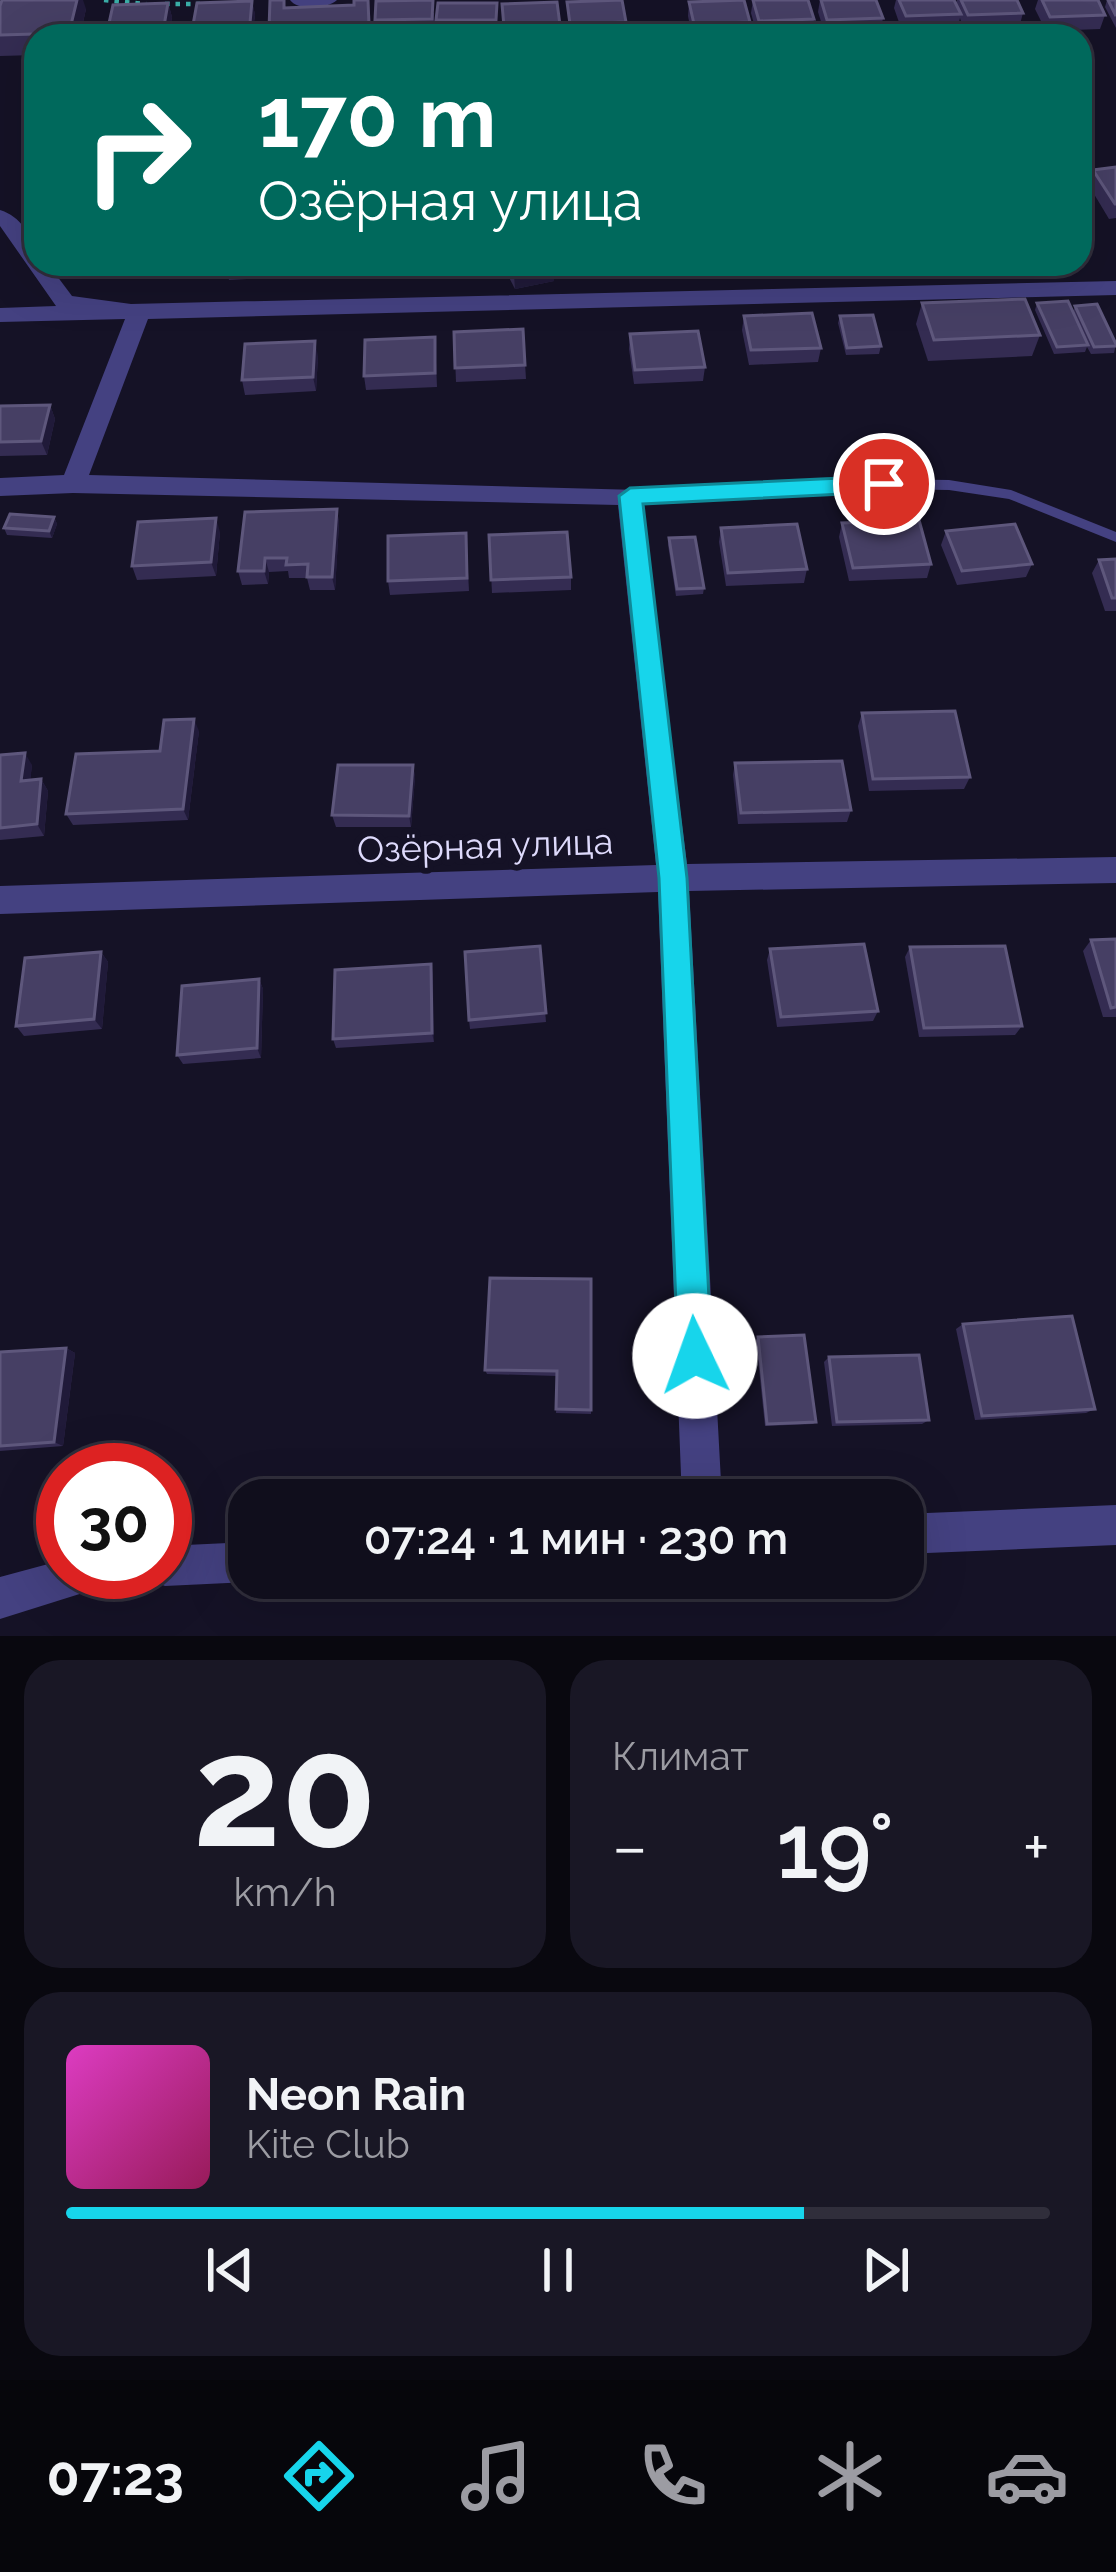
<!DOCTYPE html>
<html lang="ru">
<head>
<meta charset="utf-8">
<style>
	body { margin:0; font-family:Raleway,sans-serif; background:#191725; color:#f1f3f6; height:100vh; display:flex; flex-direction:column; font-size:45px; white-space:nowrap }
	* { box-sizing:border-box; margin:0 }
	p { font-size:39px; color:#9c9ca3 }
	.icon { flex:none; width:66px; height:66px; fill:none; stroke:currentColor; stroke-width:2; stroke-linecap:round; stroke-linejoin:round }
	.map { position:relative; height:1636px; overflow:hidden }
	.sheet { display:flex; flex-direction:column; gap:24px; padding:24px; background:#09080f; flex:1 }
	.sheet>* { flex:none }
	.banner { position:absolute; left:24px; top:24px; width:1068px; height:252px; border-radius:36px; box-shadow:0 12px 48px #0002,0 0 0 3px #302e3b; background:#00695c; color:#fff; overflow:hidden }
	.speed { position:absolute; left:36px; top:1443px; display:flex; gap:24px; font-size:60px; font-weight:700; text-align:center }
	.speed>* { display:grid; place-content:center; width:156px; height:156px; border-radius:50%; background:#100e1c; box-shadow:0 12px 48px #0002,0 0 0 3px #302e3b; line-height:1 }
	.speed .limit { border:18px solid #d22; background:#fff; color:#111 }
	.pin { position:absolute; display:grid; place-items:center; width:102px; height:102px; color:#fff; margin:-51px; border:6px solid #fff; border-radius:50%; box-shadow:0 3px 12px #0007 }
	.me { position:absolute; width:132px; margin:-66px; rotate:357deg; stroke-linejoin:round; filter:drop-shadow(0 0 9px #0008) }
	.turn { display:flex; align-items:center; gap:42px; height:252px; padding:0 36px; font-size:54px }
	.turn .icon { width:156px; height:156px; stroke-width:2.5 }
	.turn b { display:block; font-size:84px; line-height:102px }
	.big { font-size:90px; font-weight:600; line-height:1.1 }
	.sheet .tile { flex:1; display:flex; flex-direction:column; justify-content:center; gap:18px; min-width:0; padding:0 42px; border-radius:36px; background:#191725 }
	.sheet .dial { align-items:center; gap:0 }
	.dial b { font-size:156px; line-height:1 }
	.song { display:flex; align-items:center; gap:36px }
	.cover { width:144px; height:144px; border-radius:18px; background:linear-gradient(135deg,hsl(310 70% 55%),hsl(330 70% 35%)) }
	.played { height:12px; border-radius:6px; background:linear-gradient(90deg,#17d5eb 75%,#302e3b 75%) }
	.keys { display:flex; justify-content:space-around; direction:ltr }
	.heat { display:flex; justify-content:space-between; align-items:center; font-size:66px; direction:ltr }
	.sheet .tiles { flex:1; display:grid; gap:24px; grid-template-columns:1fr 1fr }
	.tile:last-child { grid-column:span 2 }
	.trip { position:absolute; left:228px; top:1479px; width:696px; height:120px; border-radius:36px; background:#100e1c; box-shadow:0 12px 48px #0002,0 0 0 3px #302e3b; font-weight:600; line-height:120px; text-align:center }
	.menu { display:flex; height:192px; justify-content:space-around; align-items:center; background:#06060b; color:#9c9ca3 }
	.menu .icon { width:84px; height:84px }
	.menu .current { color:#17d5eb }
	.menu b { font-size:54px; color:#f1f3f6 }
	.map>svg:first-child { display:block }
</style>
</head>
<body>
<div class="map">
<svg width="1116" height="1636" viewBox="0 0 1116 1636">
	<rect width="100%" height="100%" fill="#151226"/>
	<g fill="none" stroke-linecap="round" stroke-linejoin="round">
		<g stroke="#3bafa8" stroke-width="4.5" stroke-dasharray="4.5 6" stroke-linecap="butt">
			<path d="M104,0L146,4"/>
			<path d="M165,4H200"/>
		</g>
		<path fill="#444181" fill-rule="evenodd" d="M884,479L949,480L1011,490L1116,532V542L1009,499L949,490L884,489L630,501L624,496L630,491Z"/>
		<g fill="#444181" fill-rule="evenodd">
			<path d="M290,0H337C327,9 298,11 290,0Z"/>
			<path d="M0,210C23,217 36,241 36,264H48L72,296L131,304L1116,281V295L148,319L89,475L639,490L687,864L1116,857V883L689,891L722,1500H682L658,892L0,914V886L656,865L618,505L73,493L0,496V478L64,475L125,319L0,322V308L56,306L0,226Z"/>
			<path d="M1116,1505V1545L903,1554V1514Z"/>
			<path d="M249,1542V1578H259L249,1582L165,1586L151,1580L147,1572H165V1546Z"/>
			<path d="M63,1560V1572H111L105,1586L0,1619V1577Z"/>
		</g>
	</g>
	<g fill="#342c52">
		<path d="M753,0L814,19L812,33L757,35L751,13Z"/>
		<path d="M820,0H876L883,18L880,33L825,34L818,12Z"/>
		<path d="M896,0H954L956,3L957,0H1017L1023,13L1019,28L964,30L960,18L957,29L902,31L894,8Z"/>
		<path d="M1038,0H1098L1105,15L1100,29L1046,31L1035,9Z"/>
		<path d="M1107,0H1116V28L1105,7Z"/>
		<path d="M252,1L255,15L252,36H195L193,25Z"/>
		<path d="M567,2L626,22L625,36H569Z"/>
		<path d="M689,2L750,22L748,36H692L688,16Z"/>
		<path d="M168,3L172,17L169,36H110L108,28Z"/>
		<path d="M497,3L496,34H437L436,20Z"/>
		<path d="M502,4L560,25V36H504Z"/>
		<path d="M0,6L86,9L80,36H36V55L0,56Z"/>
		<path d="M286,8L370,13L371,36H270L269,30Z"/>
		<path d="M434,13V33L377,35L375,20Z"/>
		<path d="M1116,167V218L1109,219L1088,184L1093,170Z"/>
		<path d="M226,264H297V276L229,280Z"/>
		<path d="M502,264H553L554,281L515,289Z"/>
		<path d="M665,264H737V268L668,274Z"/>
		<path d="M922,303L1040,335L1032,356L928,361L916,324Z"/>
		<path d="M1037,303L1073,312L1075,306L1116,344L1114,353L1091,354L1087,347L1085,352L1054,354L1035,310Z"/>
		<path d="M744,316L821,348L818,362L749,365L742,330Z"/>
		<path d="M840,316L881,346L879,354L846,355L838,323Z"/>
		<path d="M523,329L526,379L456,382L454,332Z"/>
		<path d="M630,334L705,367L703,381L634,384L629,349Z"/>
		<path d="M435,337L437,387L366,390L364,376Z"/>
		<path d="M318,356L316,391L245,395L242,380Z"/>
		<path d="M50,405L55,419L47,455L0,456V406Z"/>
		<path d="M337,509L339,523L335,590H310L307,578H289L288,571L269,572L268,584L242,585L238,571Z"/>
		<path d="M54,517L57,524L52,538L7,535L4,528Z"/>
		<path d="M842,523L931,564L927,578L849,581L839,537Z"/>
		<path d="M721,528L807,569L804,583L726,586L719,542Z"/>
		<path d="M946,531L1032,564L1026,577L957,585L941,545Z"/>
		<path d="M220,532L216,576L137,580L132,566Z"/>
		<path d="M466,533L469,591L390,595L388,581Z"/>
		<path d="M489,535L571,577V590L492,593Z"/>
		<path d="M669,538L704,588L703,594L676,596L668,545Z"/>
		<path d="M1116,559V611H1105L1092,573L1099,560Z"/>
		<path d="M862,713L970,777L964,789L869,791L858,726Z"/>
		<path d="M199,731L188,820L73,825L66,814Z"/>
		<path d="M0,755L32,765L30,780L41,779L48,791L44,836L0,840Z"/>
		<path d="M735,763L851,810L847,822L738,824L733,775Z"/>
		<path d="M413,765L415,777L411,827H336L332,815Z"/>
		<path d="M1116,939V1017H1103L1083,951L1091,940Z"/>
		<path d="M540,946L546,1022L470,1029L469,1020Z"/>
		<path d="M910,947L1022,1026L1015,1035L919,1037L905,957Z"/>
		<path d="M770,949L878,1011L873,1021L777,1027L767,960Z"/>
		<path d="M101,952L108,962L102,1029L24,1036L16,1026Z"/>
		<path d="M431,964L434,1042L336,1048L333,1039Z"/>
		<path d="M259,979L263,989L261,1058L183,1064L177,1055Z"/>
		<path d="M591,1279V1414L556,1413L557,1376L487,1374L485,1370Z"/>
		<path d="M963,1324L1095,1409L1086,1413L975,1420L956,1329Z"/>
		<path d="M758,1337L816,1422L813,1424L765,1426L756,1340Z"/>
		<path d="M66,1348L75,1353L63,1446L0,1451V1352Z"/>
		<path d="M829,1357L929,1420L922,1424L832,1426L824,1362Z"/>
	</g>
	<g fill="#201a39">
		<path d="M77,0H83L86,9L80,36H70L69,33Z"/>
		<path d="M252,1L255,15L252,36L250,23Z"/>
		<path d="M168,3L172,17L169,36H167L164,26Z"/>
		<path d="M554,266V281L515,289L514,275Z"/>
		<path d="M315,341L318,356L316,391L313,377Z"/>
		<path d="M50,405L55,419L47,455L41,441Z"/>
		<path d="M337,509L339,523L335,590L332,577Z"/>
		<path d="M54,517L57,524L52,538L49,531Z"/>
		<path d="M216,518L220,532L216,576L211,562Z"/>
		<path d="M265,558L269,572L268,584L264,571Z"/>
		<path d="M194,719L199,731L188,820L183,809Z"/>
		<path d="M25,753L32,765L29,793L21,781Z"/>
		<path d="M413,765L415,777L411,827L409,816Z"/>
		<path d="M41,779L48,791L44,836L37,824Z"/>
		<path d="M101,952L108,962L102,1029L94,1019Z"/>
		<path d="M431,964L433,974L434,1042L432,1033Z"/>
		<path d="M259,979L263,989L261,1058L257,1048Z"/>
		<path d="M66,1348L75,1353L63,1446L54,1442Z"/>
	</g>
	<g fill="#463f64" stroke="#5e577c" stroke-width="3">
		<path d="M2,0H77L69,33L0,35V6Z"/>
		<path d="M270,0H284V8L354,5V0H368L369,26L341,27V36H303V29L269,30Z"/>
		<path d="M433,0L432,19L375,20L376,1Z"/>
		<path d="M622,0L626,22L570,24L567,2Z"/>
		<path d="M744,0L750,22L694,24L689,2Z"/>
		<path d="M753,0H808L814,19L759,21Z"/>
		<path d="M821,0H876L883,18L827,20Z"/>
		<path d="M899,0H954L961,14L906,16Z"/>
		<path d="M961,0H1017L1023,13L968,15Z"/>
		<path d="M1042,0H1098L1105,15L1050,17Z"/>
		<path d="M1108,0H1116V16Z"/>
		<path d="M252,1L250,23L193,25L197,3Z"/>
		<path d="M557,2L560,25L504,27L502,4Z"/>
		<path d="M168,3L164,26L108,28L113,5Z"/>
		<path d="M438,3H497L496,20H436Z"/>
		<path d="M1116,167V204H1115L1093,170Z"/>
		<path d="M509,264H553L554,266L514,275Z"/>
		<path d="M1025,299L1040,335L934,340L922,303Z"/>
		<path d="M1068,301L1088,345L1057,347L1037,303Z"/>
		<path d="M1097,304L1116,344V346L1094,347L1075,306Z"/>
		<path d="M812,313L821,348L751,350L744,316Z"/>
		<path d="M873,315L881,346L847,348L840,316Z"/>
		<path d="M523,329L525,365L455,368L454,332Z"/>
		<path d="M698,331L705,367L635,370L630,334Z"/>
		<path d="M435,337V373L364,376L365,340Z"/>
		<path d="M315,341L313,377L242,380L245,344Z"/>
		<path d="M50,405L41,441L0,442V406Z"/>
		<path d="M337,509L332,577H307L308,564L286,565L287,558H265L264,571H238L245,512Z"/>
		<path d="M10,514L54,517L49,531L4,528Z"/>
		<path d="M216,518L211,562L132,566L138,522Z"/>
		<path d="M919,520L931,564L853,568L842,523Z"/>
		<path d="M797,524L807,569L728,573L721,528Z"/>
		<path d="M1015,524L1032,564L962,571L946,531Z"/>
		<path d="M567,532L571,577L491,580L489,535Z"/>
		<path d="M466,533L467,578L388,581V536Z"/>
		<path d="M695,537L704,588L677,589L669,538Z"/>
		<path d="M1116,559V598H1112L1099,560Z"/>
		<path d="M955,711L970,777L873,779L862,713Z"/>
		<path d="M194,719L183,809L66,814L76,754L160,751L164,720Z"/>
		<path d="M25,753L21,781L41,779L37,824L0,828V755Z"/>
		<path d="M842,761L851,810L741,813L735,763Z"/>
		<path d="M338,765H413L409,816L332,815Z"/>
		<path d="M1116,939V1007L1111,1008L1091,940Z"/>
		<path d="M864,944L878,1011L781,1017L770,949Z"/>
		<path d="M540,946L546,1013L469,1020L465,952Z"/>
		<path d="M1005,946L1022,1026L924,1028L910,947Z"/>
		<path d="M101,952L94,1019L16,1026L25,958Z"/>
		<path d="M431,964L432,1033L333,1039L335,970Z"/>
		<path d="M259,979L257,1048L177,1055L182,986Z"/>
		<path d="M490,1278L591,1279V1410L556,1409L557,1371L485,1370Z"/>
		<path d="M1072,1316L1095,1409L982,1416L963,1324Z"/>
		<path d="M804,1335L816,1422L767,1424L758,1337Z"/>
		<path d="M66,1348L54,1442L0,1446V1352Z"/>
		<path d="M919,1355L929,1420L837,1422L829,1357Z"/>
	</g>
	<path fill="#17d5eb" stroke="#0f8a99" stroke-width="3" d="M884,476L895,484L884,492L643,504L687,878L712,1356L707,1368L695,1373L683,1368L678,1356L659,878L619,496L630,488Z"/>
	<g text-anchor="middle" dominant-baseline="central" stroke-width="12" stroke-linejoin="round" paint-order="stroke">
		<g font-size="36" fill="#dedafc" stroke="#151226">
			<text transform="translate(485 845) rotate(-2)">Озёрная улица</text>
		</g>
	</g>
</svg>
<div class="speed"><div class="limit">30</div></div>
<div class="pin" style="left:884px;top:484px;background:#d93025"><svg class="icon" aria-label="arrive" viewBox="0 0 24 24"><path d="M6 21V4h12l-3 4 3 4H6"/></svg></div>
<svg class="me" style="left:695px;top:1356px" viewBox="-20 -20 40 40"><circle r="19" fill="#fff"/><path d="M0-13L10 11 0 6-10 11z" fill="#17d5eb"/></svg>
<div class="trip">07:24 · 1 мин · 230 m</div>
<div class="banner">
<div class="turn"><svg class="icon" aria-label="right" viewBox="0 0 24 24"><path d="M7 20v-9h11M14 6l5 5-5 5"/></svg><div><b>170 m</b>Озёрная улица</div></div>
</div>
</div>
<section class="sheet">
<div class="tiles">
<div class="tile dial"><b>20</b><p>km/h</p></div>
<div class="tile"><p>Климат</p>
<div class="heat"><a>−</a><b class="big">19°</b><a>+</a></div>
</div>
<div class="tile">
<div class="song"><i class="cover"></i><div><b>Neon Rain</b><p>Kite Club</p></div></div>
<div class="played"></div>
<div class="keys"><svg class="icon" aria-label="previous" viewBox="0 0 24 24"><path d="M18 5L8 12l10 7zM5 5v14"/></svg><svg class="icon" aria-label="pause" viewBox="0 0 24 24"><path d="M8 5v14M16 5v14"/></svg><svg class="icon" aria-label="next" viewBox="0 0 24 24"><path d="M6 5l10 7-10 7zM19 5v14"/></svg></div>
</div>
</div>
</section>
<nav class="menu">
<b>07:23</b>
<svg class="icon current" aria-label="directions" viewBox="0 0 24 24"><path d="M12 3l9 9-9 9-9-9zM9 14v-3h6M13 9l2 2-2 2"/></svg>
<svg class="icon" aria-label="music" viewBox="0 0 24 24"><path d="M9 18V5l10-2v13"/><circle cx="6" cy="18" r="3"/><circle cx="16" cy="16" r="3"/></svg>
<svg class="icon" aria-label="phone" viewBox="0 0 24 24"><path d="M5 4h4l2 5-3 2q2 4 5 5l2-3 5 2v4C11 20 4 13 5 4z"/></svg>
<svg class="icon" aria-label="climate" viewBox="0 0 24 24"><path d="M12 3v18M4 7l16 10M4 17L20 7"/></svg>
<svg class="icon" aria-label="car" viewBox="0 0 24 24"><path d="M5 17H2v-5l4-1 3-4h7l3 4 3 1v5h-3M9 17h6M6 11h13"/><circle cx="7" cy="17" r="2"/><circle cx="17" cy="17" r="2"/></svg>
</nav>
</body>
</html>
